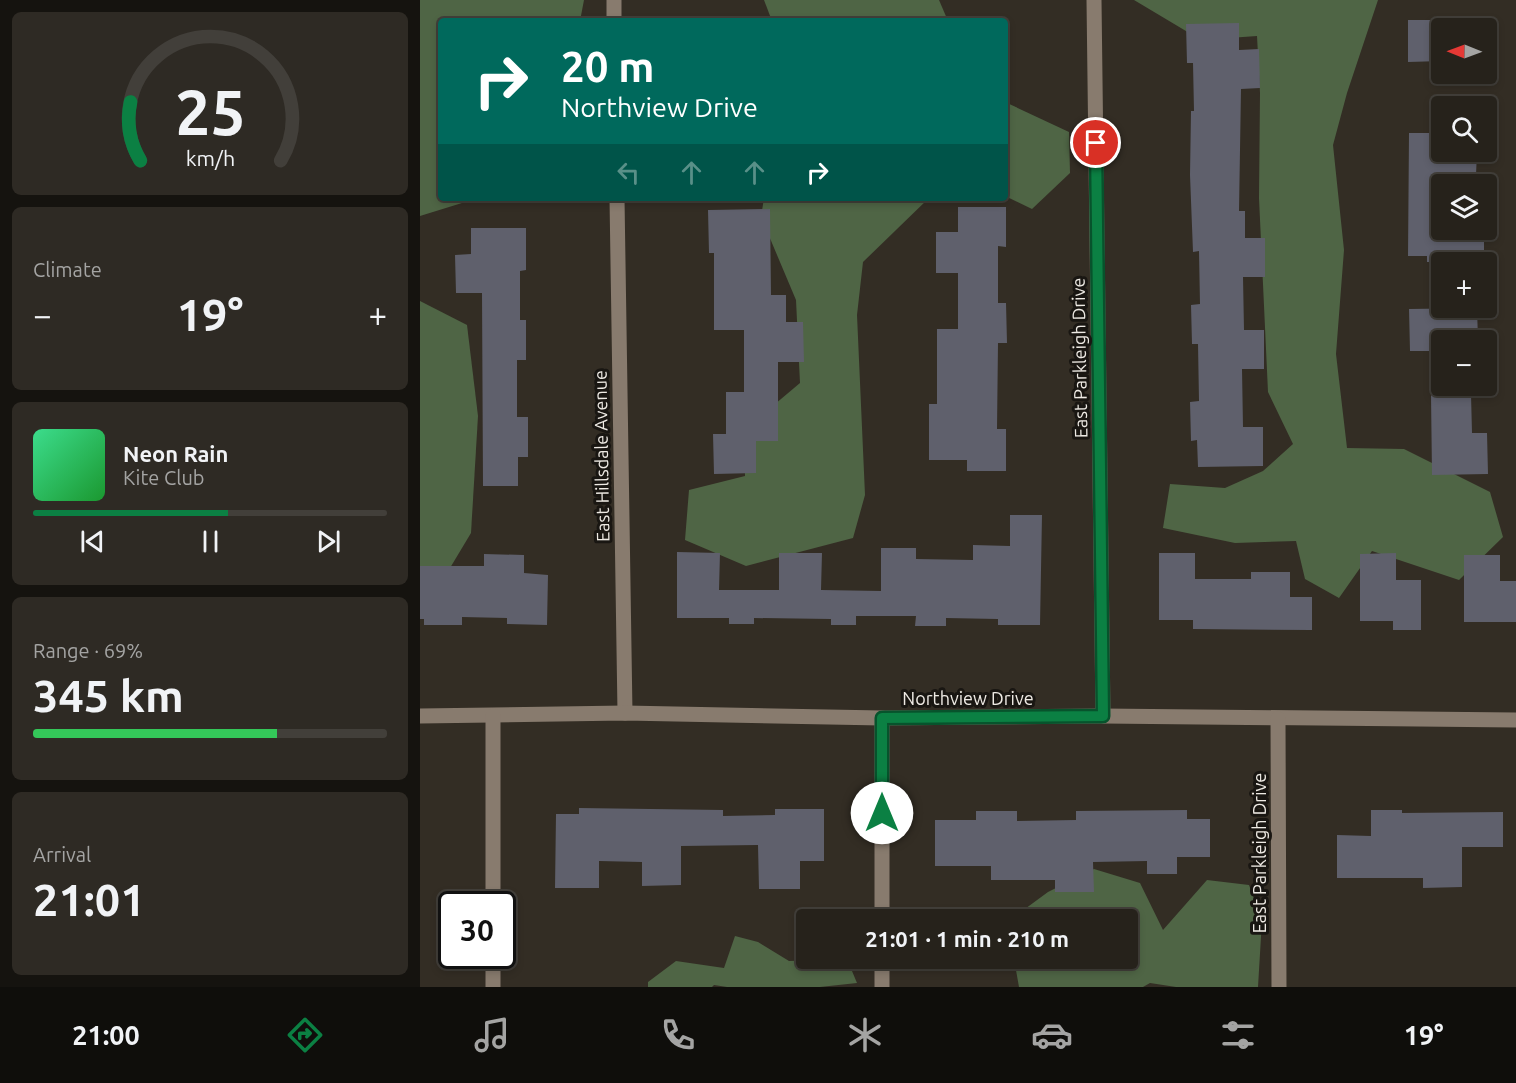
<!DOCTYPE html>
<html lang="en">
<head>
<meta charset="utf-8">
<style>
	body { margin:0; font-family:Ubuntu,sans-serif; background:#2e2a24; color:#f1f3f6; height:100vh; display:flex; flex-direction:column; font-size:22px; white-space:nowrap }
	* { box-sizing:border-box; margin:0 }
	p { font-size:20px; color:#a4a4a3 }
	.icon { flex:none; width:33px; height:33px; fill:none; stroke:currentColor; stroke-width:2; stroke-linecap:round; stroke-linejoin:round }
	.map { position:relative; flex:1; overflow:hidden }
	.drawer { display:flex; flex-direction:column; gap:12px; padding:12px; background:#15130f; width:420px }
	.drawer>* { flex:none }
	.top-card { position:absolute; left:18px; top:18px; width:570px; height:183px; border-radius:6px; box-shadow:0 3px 9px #0003,0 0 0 2px #423f3a; background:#00695c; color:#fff; overflow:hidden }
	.needle { width:39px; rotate:271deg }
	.buttons { position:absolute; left:1011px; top:18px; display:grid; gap:12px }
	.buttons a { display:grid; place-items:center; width:66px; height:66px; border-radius:6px; background:#26221b; box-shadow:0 3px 9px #0003,0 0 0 2px #423f3a; font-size:30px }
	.speed { position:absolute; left:18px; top:891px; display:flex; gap:12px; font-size:30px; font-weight:700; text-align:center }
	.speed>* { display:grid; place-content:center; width:78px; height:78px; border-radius:50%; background:#26221b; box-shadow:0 3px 9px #0003,0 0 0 2px #423f3a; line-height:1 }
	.speed .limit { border:3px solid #111; border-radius:9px; background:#fff; color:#111 }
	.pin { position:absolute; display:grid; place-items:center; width:51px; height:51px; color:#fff; margin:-26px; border:3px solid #fff; border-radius:50%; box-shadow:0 2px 6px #0007 }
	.me { position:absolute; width:66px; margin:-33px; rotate:0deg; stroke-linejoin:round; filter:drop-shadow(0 0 4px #0008) }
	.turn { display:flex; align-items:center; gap:21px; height:126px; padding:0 24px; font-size:27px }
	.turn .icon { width:78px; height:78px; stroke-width:2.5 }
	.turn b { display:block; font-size:42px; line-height:51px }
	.lanes { display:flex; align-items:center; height:57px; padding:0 24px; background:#0003; justify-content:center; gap:30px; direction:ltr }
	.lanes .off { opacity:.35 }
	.big { font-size:45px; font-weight:600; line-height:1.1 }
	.drawer .widget { flex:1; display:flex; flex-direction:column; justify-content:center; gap:9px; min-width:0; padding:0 21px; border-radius:9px; background:#2e2a24 }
	.drawer .dial { align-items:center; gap:0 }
	.dial svg { height:156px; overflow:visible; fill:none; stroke:#423f3a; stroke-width:7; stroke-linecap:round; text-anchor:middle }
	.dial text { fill:#f1f3f6; stroke:none }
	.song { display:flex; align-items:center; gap:18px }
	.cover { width:72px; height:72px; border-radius:9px; background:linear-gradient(135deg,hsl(150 70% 55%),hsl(130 70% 35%)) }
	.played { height:6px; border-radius:3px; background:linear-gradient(90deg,#0b8043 55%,#423f3a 55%) }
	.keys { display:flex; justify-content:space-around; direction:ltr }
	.heat { display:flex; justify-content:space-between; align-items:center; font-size:33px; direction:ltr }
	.charge { height:9px; border-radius:4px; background:linear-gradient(90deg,#34c759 69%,#423f3a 0) }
	.trip { position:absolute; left:376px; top:909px; width:342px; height:60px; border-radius:6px; background:#26221b; box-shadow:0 3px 9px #0003,0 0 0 2px #423f3a; font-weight:600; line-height:60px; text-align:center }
	.tabs { display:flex; height:96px; justify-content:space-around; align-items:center; background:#0f0e0b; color:#a4a4a3 }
	.tabs .icon { width:42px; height:42px }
	.tabs .current { color:#0b8043 }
	.tabs b { font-size:27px; color:#f1f3f6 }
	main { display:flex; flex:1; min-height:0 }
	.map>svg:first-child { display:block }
</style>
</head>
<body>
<main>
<section class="drawer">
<div class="widget dial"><svg viewBox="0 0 100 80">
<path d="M14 69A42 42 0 1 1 86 69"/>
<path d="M14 69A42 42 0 0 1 9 39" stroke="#0b8043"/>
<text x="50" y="56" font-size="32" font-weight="700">25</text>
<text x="50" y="72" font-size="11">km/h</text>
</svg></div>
<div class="widget"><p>Climate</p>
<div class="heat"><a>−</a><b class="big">19°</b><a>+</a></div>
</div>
<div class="widget">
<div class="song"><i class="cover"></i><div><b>Neon Rain</b><p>Kite Club</p></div></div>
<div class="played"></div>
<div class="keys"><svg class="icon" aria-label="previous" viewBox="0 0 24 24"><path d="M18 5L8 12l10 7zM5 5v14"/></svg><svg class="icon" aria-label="pause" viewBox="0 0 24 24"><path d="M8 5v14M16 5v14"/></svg><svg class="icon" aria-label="next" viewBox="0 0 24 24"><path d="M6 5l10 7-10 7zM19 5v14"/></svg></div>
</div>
<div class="widget"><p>Range · 69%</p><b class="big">345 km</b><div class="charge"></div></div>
<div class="widget"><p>Arrival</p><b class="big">21:01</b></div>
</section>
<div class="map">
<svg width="1096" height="987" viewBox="0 0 1096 987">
	<rect width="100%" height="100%" fill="#332d24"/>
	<g fill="#4f6545">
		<path d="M0,0H164L160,21H21V198H42V203L0,216Z"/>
		<path d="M344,0H519L528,21H352Z"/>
		<path d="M714,0H958L927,93L913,145L924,250L916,354L927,448L984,449L1070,492L1083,537L1039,580L952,551L919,598L885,579L876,541L815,543L743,528L750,484L805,488L843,471L873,444L848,392L839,198L840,93L837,36L781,40Z"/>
		<path d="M585,102L649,132L650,173L612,209L585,196Z"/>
		<path d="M344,198H509L443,262L437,315L445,495L433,538L326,566L265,540L269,490L325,476L324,430L380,383L376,300L341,217Z"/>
		<path d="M0,301L47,325L58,416L51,533L15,593L0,589Z"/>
		<path d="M674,869L720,883L743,930L787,880L829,885L842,920L838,987H756L730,983L723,987H599L594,959L708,958V920H590L628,892Z"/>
		<path d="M315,936L338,942L369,961L427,959L437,983L400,987H307L294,985L292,987H228V982L256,961L304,968Z"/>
	</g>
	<g fill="#5f606c">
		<path d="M988,20H1022V61L988,62Z"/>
		<path d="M819,23V50L839,49L840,88L821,89L819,211H825V238H845V277H823L824,330H844V369H822L823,427H843V466L778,467L777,440L771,441L770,402L779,401L778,344H772L771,305L780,304L779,251L773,252L770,175L771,111H774L773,63H767L766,24Z"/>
		<path d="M989,133H1022V152H1057L1056,175H1022V230H1056V237H1064V262H1007V256H988Z"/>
		<path d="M538,207H586V247L578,246V303H586L587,343H578L577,429H586V471H547V460H509V404H517V329H538V273H516V232H538Z"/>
		<path d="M350,209L351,295H366V322H383L384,362H358V441H336V473L294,474L293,434H306V392H324V330H294V253H289L288,210Z"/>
		<path d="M51,228H106V270L100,271V320H106V360H97V417H108V457H98V486H63L62,293H36L35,255L51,254Z"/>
		<path d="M1057,308L1058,340H1022V351H990L989,309Z"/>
		<path d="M1051,394L1052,433H1067L1068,474L1012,475L1011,395Z"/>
		<path d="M590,515H622L620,625H578V619L526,618V626H495L496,616H436V625H411V619L334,618V624H309V618H257V552L300,553L299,590H359V553H402L401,590L461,591V548H496V559L553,560V545L590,546Z"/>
		<path d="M739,553H775V579H831V572H870V597H892V630L773,629V620H739Z"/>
		<path d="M976,553V580H1001V630H973V621H940V554Z"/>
		<path d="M64,554L104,555V573L128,575L127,625L87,624V618L42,617V625H4V619H0V566H64Z"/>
		<path d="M1044,555H1080V581H1096V622H1044Z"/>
		<path d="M159,808L303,810V816L355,815V809H404V861H380V889H339L338,845L261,846V885L222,886V862L179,861V888H135L136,814H159Z"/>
		<path d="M767,810V819H790V857H757V874H727V861L673,862L674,892H635V880H571V866H515V820H556V811H597V821L656,820V811Z"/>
		<path d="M951,810H982V813L1083,812V847H1042V887L1003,888V878H917V835L951,836Z"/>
	</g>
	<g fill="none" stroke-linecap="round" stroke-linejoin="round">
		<g stroke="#887b6e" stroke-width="15">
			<path d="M194,0V21"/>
			<path d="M674,0L683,716"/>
			<path d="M197,198L205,713"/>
			<path d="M0,716L205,713L462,718L683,716L1096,720"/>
			<path d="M73,716V904"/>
			<path d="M462,718V920"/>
			<path d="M858,719L859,987"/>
			<path d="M73,956V987"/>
			<path d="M462,958V987"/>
		</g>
	</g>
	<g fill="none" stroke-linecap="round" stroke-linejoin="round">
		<g stroke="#07532c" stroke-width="15">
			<path id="route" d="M462,813V718L683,716L676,143"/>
		</g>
		<use href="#route" stroke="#0b8043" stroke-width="10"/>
	</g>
	<g text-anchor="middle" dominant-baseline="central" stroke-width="6" stroke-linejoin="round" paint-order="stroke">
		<g font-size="18" fill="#eeeae4" stroke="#191612">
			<text transform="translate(659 358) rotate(-91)">East Parkleigh Drive</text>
			<text transform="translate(181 456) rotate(-91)">East Hillsdale Avenue</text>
			<text x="548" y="698">Northview Drive</text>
			<text transform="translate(839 853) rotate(-90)">East Parkleigh Drive</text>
		</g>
	</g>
</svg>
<div class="buttons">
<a><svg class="needle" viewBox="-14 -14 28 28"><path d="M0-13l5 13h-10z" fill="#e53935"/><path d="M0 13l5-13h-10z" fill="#a4a4a3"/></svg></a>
<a><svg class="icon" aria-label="search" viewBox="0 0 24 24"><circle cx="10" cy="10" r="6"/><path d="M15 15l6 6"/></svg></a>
<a><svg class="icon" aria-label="layers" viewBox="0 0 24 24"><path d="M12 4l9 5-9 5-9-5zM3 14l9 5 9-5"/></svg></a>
<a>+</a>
<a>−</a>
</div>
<div class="speed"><div class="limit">30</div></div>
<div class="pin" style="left:676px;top:143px;background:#d93025"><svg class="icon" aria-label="arrive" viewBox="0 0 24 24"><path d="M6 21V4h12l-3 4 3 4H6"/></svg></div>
<svg class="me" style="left:462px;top:813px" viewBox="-20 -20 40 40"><circle r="19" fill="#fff"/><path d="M0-13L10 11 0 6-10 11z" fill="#0b8043"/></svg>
<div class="trip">21:01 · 1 min · 210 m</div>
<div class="top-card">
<div class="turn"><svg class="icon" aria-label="right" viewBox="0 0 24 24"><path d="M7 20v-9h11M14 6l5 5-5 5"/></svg><div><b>20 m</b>Northview Drive</div></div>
<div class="lanes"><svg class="icon off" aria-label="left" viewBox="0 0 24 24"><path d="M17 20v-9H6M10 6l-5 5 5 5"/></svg><svg class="icon off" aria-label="ahead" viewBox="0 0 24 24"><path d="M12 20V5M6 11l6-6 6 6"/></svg><svg class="icon off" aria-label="ahead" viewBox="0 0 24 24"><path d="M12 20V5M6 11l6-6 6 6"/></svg><svg class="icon" aria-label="right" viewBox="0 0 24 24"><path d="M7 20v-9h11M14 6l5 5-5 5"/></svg></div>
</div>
</div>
</main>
<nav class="tabs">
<b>21:00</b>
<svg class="icon current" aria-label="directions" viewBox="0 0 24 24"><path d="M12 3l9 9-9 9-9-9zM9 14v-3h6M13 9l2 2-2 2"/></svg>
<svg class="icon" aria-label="music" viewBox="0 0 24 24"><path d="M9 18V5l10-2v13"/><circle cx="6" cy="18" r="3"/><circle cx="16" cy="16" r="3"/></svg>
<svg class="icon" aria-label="phone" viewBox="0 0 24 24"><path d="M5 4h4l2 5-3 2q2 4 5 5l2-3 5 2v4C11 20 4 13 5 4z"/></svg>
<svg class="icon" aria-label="climate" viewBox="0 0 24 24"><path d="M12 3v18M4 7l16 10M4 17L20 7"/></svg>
<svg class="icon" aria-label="car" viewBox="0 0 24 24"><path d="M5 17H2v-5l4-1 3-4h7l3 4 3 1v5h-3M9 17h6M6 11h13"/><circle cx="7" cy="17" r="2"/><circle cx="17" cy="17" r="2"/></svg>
<svg class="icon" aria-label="filters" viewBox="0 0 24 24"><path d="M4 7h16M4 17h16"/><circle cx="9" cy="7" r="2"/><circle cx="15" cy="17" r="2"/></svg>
<b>19°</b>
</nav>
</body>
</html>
